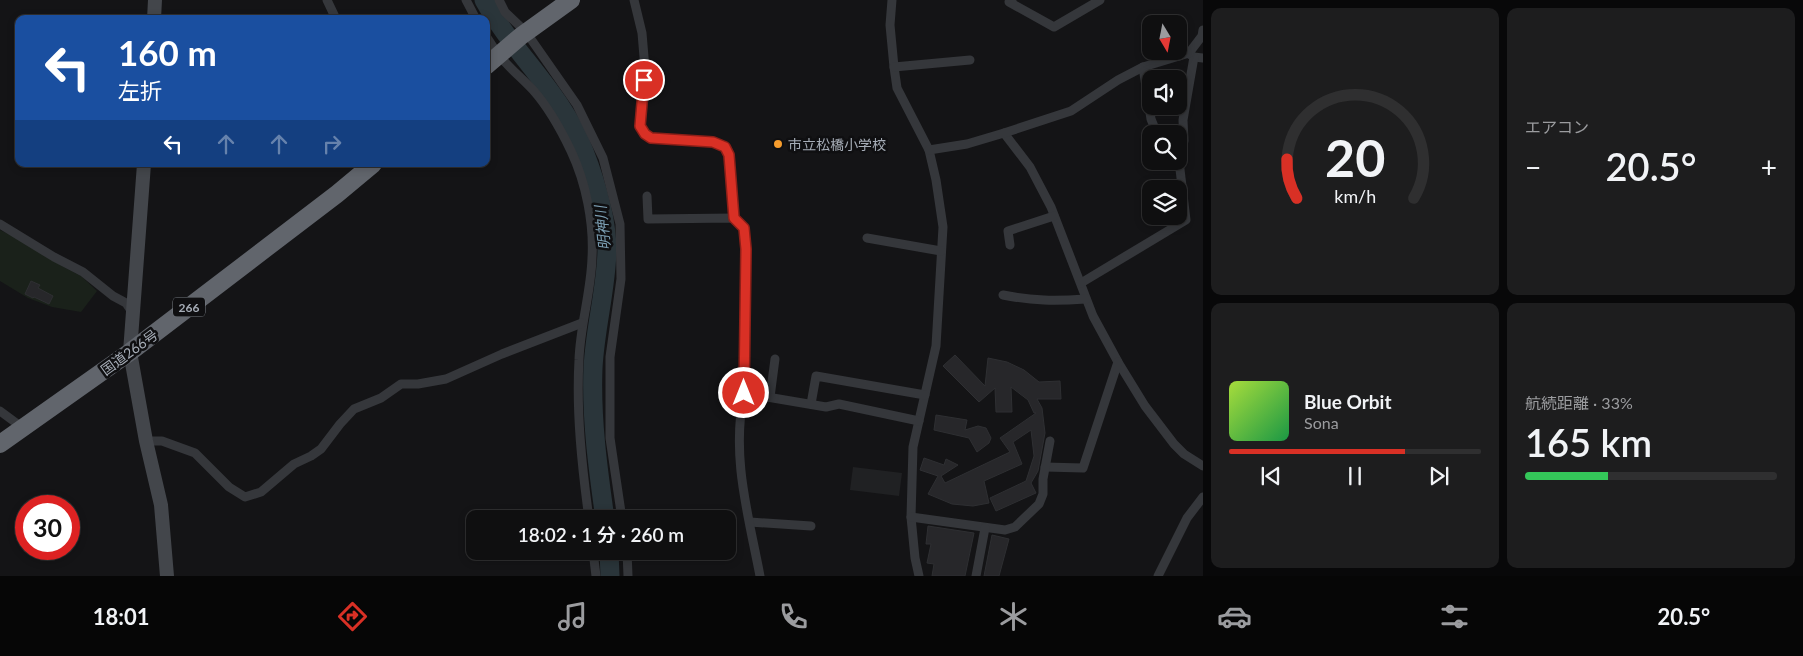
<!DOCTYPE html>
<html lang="ja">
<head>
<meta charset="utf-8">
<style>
	body { margin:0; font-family:Lato,"Noto Sans JP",sans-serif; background:#1d1d1e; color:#f1f3f6; height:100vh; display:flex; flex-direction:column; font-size:19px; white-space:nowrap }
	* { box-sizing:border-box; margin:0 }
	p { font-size:16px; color:#9b9c9f }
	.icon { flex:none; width:28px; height:28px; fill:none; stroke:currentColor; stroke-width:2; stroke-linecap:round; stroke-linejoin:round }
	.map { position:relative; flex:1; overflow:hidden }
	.panel { display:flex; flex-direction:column; gap:8px; padding:8px; background:#080809; width:600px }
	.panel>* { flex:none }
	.banner { position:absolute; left:15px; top:15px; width:475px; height:152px; border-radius:10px; box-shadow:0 2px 8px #0003,0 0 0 1px #2f2f30; background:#1a4fa0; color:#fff; overflow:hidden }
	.needle { width:32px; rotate:170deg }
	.fabs { position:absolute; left:1142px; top:15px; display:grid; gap:10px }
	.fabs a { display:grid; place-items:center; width:45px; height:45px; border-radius:10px; background:#0f0f10; box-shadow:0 2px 8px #0003,0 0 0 1px #2f2f30; font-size:25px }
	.speed { position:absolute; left:15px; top:495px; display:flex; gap:10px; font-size:25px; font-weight:700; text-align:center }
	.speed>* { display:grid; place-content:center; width:65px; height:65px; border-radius:50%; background:#0f0f10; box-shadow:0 2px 8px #0003,0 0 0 1px #2f2f30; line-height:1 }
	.speed .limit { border:8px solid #d22; background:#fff; color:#111 }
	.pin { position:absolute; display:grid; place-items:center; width:42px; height:42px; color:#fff; margin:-21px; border:2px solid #fff; border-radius:50%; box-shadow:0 1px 5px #0007 }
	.me { position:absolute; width:55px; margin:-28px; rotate:0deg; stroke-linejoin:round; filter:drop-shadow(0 0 4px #0008) }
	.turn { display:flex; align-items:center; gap:18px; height:105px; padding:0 20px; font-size:22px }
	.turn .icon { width:65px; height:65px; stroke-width:2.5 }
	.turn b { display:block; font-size:35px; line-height:42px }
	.lanes { display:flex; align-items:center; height:48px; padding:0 20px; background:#0003; justify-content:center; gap:25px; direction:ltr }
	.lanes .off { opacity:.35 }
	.big { font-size:38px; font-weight:600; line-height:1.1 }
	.panel .card { flex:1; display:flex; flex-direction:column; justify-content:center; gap:8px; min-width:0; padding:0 18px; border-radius:10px; background:#1d1d1e }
	.panel .dial { align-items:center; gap:0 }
	.dial svg { height:130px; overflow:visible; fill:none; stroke:#2f2f30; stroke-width:7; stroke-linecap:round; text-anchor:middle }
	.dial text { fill:#f1f3f6; stroke:none }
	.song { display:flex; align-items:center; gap:15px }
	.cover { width:60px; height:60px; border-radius:8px; background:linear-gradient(135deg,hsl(80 70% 55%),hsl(140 70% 35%)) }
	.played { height:5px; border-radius:2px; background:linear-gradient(90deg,#d93025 70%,#2f2f30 70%) }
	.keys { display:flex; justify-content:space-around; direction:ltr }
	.heat { display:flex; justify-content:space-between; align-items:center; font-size:28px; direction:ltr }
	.charge { height:8px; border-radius:4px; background:linear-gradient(90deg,#34c759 33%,#2f2f30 0) }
	.panel .tiles { flex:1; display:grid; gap:8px; grid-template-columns:repeat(2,1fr) }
	.trip { position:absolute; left:466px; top:510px; width:270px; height:50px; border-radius:10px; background:#0f0f10; box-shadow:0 2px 8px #0003,0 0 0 1px #2f2f30; font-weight:600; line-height:50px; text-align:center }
	.dock { display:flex; height:80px; justify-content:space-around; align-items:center; background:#060606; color:#9b9c9f }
	.dock .icon { width:35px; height:35px }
	.dock .on { color:#d93025 }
	.dock b { font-size:22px; color:#f1f3f6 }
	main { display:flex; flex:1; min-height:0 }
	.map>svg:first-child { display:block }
</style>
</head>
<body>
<main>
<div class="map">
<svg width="1203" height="576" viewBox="0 0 1203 576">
	<rect width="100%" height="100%" fill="#141416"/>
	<path fill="#202123" d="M853,467L902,473L899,496L850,490Z"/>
	<path fill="#1a211a" d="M0,230L19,239L62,266L81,276L97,291L81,312L52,307L28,298L0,281Z"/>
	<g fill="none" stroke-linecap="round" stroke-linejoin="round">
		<g stroke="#2a353a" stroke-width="19">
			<path d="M484,0C513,53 562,93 584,151C596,182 607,218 607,251C606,290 595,328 593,368C591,418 598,469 605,519"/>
			<path d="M609,551L610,576"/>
		</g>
	</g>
	<g fill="#27272a" stroke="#2e2f32">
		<path d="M31,281L40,285L38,288L53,296L49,304L34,297L33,298L25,294Z"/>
		<path d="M955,355L985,386L988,358L1007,362L1024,370L1039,382L1060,381L1061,399H1037L1042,408L1045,433L1038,471L1031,483L1036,493L996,511L990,498L1026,481L1034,456L1031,430L1013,442L1022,464L984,481L989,503L973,506L952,504L928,494L938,476L920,470L924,458L944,465L946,459L958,465L941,476L945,483L1010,452L1000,438L1036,413H1034L1028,400L1011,387L1012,412H996L995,388L979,402L943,366Z"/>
		<path d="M936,415L967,420L965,430L978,426L986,428L991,438L989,443L977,452L969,438L934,430Z"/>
		<path d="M928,526L974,533L965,576H932L934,564L927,563L931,544H926Z"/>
		<path d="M992,535L1009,539L999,576H984Z"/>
	</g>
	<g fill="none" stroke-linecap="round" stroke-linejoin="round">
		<g stroke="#35373b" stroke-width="9">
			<path d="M327,0L336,19"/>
			<path d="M466,0L476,19"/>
			<path d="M499,0L505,12L526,32L577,105L603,158L620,224L621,279L610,357V438L622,519"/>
			<path d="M634,0L642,33L645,69L641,126L645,134L651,138L713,142L725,147L729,155L734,218"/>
			<path d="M892,0L890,25L894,67L897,88L929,150L936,180L943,227L936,346L913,447L911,517L915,558L919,576"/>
			<path d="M1012,0L1009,2L1054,27L1100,0"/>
			<path d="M486,36C490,42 494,49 499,55C509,68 522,78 533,90C549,108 561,130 571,151C586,183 594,223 592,258C591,292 580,326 579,360C576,412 582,467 589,519"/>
			<path d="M1189,54L1194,57L1203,58"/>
			<path d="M894,67L970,60"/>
			<path d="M1143,67L1151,119L1157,134"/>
			<path d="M1004,133L1030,167L1051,207L1093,316L1118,362L1145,406L1174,444L1184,454L1203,466"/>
			<path d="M1184,141L1183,120L1194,57"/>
			<path d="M929,150L967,144L1004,133L1071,111L1118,80L1143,67L1189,53L1202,36L1203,30"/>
			<path d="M647,196L648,219L734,218L744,228C748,283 744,338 744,393"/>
			<path d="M0,224L54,257L83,272L113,296L126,303L132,312"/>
			<path d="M867,238L941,251"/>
			<path d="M1010,245L1008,231L1054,216"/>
			<path d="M1081,283L1186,220L1179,161"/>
			<path d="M1003,295C1033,301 1055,301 1086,299"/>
			<path d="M770,397L775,359"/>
			<path d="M811,404L816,376L925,395"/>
			<path d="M0,411L23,428"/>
			<path d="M146,441H162L195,453L229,487L245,497L261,492L294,464L311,456L321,449L340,424L354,409L381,398L401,384H418L446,379L502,354L582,323"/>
			<path d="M1045,467L1083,468L1118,362"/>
			<path d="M911,517L1005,530L1015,527L1039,504L1043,494V479L1050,441"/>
			<path d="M750,522L811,526"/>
			<path d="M593,551L596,576"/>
			<path d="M627,551L628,576"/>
			<path d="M760,576C748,513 731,457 744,393L826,407L839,404L919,421"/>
			<path d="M976,576L985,528"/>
			<path d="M1158,576L1187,518L1203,497"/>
		</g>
		<g stroke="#43464b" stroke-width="14">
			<path d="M154,19L155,0"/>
			<path d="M144,164L130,352L146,441L161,505L167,576"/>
		</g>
		<g stroke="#61656c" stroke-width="18">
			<path d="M486,66L521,36L571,0"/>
			<path d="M0,444L130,352L337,194L373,164"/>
		</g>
	</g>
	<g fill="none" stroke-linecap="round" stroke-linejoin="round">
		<g stroke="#8d1f18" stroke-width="12">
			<path id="route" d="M644,80L640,126L645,134L651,138L713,142L725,147L729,155L734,218L744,228L746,249L744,393"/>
		</g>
		<use href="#route" stroke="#d93025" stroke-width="9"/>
	</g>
	<circle fill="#f69c2d" stroke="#0f0f11" stroke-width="2" cx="778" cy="144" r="5"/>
	<g text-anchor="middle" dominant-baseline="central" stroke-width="5" stroke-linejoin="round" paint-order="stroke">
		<rect fill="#0f0f11" stroke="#797e85" stroke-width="1" x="173" y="297.5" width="32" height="19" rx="4"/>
		<g font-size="12" font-weight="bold" fill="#a6adb7">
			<text x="189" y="307">266</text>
		</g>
		<g font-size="14" fill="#a6adb7" stroke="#0f0f11" text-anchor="start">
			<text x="788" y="144">市立松橋小学校</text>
		</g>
		<g font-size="14" fill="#a6adb7" stroke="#0f0f11">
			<text transform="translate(129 352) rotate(-36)">国道266号</text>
		</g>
		<g font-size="15" font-style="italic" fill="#7c9fb3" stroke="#0f0f11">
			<text transform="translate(602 228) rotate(-96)">明神川</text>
		</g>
	</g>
</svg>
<div class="fabs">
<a><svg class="needle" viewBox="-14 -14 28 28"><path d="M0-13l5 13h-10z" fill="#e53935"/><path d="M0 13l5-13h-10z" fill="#9b9c9f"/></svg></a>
<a><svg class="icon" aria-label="sound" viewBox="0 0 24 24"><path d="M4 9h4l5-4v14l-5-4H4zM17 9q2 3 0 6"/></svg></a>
<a><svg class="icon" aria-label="search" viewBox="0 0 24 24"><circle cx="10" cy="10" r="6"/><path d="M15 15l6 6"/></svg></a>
<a><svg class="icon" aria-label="layers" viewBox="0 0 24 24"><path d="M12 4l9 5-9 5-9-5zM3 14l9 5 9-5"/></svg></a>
</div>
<div class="speed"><div class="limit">30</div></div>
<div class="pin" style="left:644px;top:80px;background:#d93025"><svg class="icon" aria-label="arrive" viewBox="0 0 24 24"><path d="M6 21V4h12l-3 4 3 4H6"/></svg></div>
<svg class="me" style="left:744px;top:393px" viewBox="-20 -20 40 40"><circle r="17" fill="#d93025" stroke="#fff" stroke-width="3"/><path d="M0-11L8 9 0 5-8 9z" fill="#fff"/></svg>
<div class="trip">18:02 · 1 分 · 260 m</div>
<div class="banner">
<div class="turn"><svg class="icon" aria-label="left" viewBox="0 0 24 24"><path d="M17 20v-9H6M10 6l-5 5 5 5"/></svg><div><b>160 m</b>左折</div></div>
<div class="lanes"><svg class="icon" aria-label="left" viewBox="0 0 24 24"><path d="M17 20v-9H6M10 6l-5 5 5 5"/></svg><svg class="icon off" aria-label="ahead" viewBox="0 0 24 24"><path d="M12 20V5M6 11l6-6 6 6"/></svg><svg class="icon off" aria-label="ahead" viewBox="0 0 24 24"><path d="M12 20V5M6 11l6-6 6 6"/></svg><svg class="icon off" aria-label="right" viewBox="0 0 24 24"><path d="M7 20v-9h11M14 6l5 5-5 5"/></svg></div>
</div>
</div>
<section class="panel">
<div class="tiles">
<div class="card dial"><svg viewBox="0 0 100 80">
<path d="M14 69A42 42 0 1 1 86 69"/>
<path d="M14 69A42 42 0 0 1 8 45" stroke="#d93025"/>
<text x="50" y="56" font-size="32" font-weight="700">20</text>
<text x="50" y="72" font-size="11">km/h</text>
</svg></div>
<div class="card"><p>エアコン</p>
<div class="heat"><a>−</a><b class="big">20.5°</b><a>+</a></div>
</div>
<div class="card">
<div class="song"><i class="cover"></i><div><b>Blue Orbit</b><p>Sona</p></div></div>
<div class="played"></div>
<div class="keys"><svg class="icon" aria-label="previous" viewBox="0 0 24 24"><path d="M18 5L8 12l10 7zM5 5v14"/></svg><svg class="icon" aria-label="pause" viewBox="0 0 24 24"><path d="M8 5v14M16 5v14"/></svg><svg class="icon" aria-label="next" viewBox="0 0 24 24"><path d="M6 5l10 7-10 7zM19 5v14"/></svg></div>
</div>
<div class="card"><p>航続距離 · 33%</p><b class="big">165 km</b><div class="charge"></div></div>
</div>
</section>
</main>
<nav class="dock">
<b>18:01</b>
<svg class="icon on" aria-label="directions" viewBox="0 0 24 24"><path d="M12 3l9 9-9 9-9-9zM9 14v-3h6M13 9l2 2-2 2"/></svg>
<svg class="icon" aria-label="music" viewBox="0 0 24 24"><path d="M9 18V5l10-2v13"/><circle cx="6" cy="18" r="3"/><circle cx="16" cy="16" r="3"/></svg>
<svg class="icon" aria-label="phone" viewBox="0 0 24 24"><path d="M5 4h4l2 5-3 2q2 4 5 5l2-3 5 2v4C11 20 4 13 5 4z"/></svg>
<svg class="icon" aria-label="climate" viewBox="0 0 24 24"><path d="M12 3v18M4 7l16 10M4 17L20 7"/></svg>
<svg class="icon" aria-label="car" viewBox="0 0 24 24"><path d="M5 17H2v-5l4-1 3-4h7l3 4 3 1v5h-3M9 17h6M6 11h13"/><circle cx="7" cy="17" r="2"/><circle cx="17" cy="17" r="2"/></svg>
<svg class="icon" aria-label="filters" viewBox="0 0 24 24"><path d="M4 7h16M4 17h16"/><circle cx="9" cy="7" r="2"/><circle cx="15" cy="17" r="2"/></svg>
<b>20.5°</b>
</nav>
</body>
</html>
